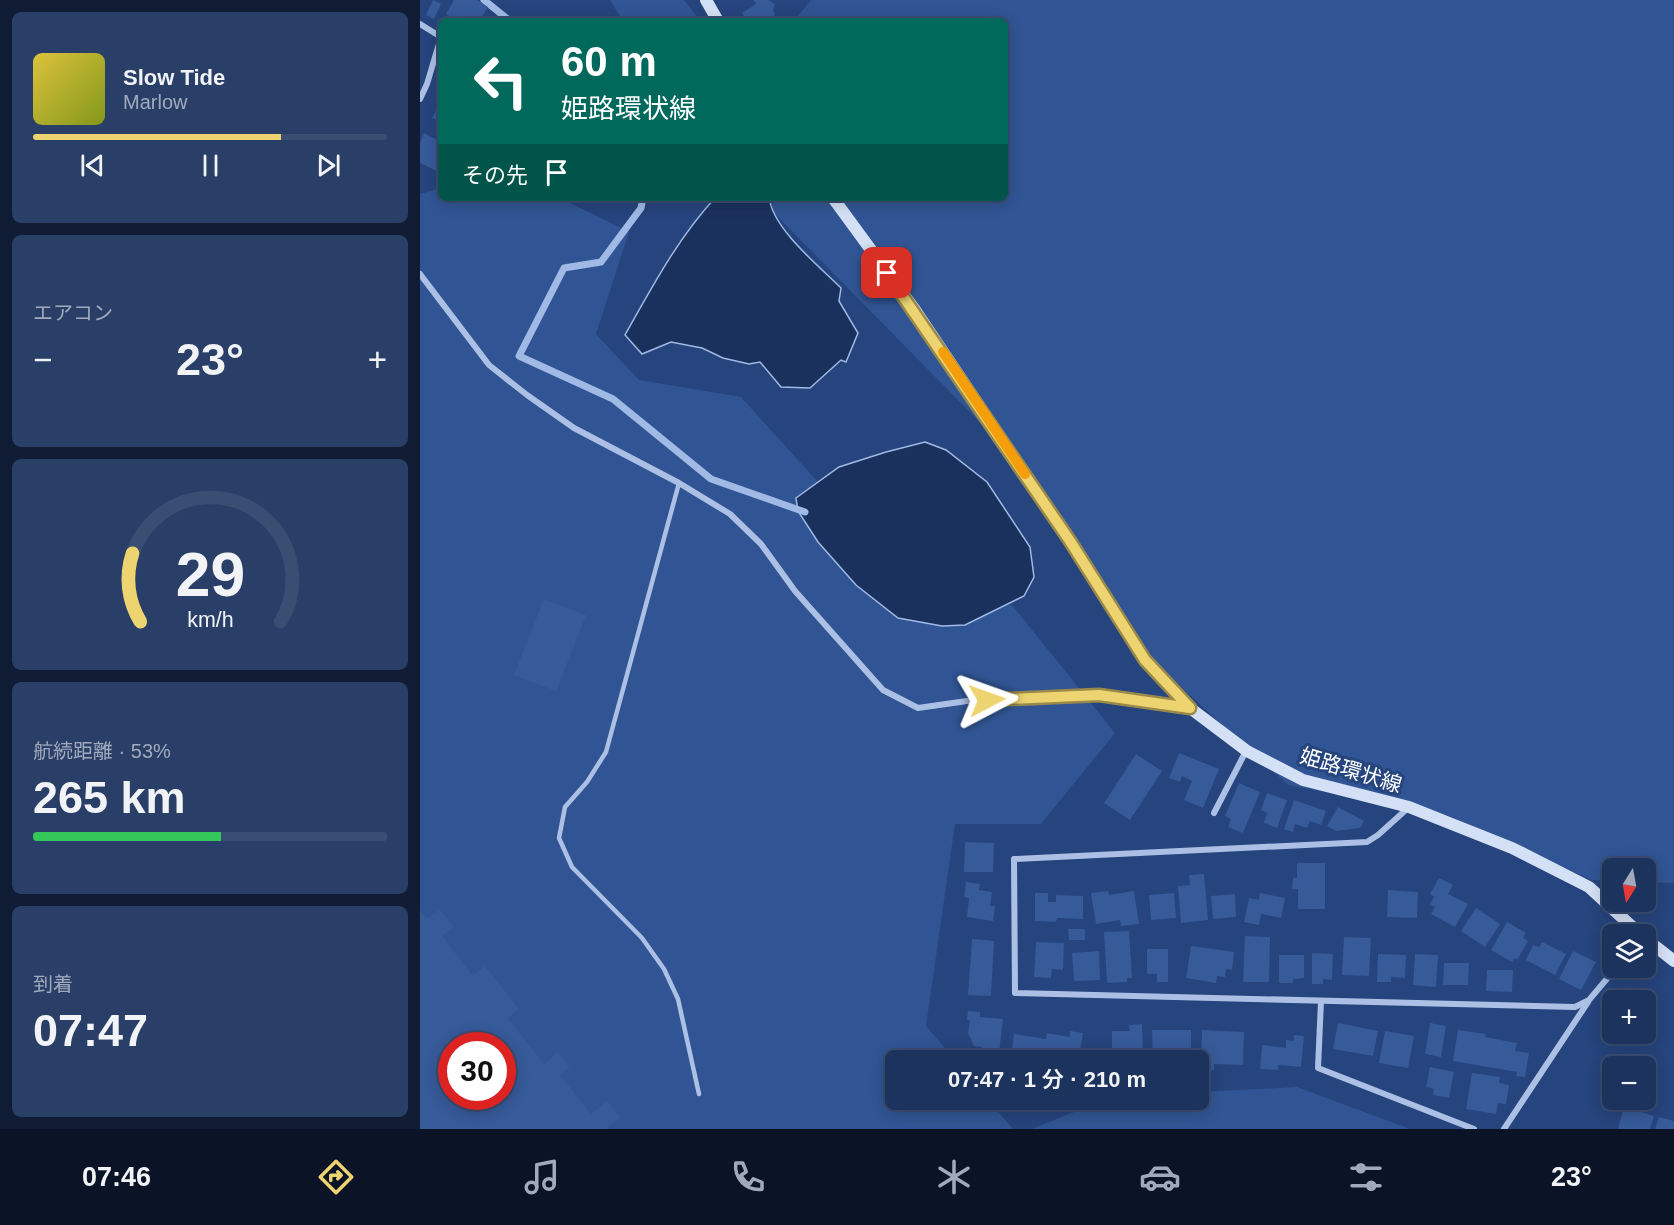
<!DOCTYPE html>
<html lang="ja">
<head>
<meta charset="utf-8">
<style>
	body { margin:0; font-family:Arial,"Noto Sans JP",sans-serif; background:#293f67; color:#f1f3f6; height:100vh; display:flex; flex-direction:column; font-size:22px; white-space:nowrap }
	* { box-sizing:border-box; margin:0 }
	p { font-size:20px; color:#a0aabc }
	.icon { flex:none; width:33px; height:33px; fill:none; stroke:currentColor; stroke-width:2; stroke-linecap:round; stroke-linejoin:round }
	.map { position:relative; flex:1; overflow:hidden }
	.side { display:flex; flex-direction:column; gap:12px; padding:12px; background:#0f1c34; width:420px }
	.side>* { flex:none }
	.top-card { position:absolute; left:18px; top:18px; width:570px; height:183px; border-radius:9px; box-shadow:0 3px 15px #0003,0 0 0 2px #3a4e73; background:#00695c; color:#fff; overflow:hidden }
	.needle { width:39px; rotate:191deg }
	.buttons { position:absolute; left:1182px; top:858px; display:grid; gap:12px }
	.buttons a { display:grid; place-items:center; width:54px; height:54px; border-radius:9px; background:#1c335e; box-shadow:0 3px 15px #0003,0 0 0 2px #3a4e73; font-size:30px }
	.speed { position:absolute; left:18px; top:1032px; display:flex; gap:12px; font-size:30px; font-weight:700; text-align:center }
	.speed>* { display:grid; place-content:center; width:78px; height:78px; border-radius:50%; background:#1c335e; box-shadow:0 3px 15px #0003,0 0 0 2px #3a4e73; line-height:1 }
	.speed .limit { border:9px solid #d22; background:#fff; color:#111 }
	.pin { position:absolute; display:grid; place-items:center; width:51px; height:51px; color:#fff; margin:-26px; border-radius:12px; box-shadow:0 3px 9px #0006 }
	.me { position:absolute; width:66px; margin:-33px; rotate:86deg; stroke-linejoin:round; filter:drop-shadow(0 0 4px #0008) }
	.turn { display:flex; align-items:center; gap:21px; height:126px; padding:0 24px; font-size:27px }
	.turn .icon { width:78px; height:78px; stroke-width:2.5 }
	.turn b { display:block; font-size:42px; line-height:51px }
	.then { display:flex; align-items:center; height:57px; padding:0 24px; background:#0003; gap:12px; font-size:22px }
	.big { font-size:45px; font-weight:600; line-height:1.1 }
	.side .widget { flex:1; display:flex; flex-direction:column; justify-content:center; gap:9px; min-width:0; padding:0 21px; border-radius:9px; background:#293f67 }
	.side .dial { align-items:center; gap:0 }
	.dial svg { height:156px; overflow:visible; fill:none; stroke:#3a4e73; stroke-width:7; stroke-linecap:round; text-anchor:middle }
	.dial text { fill:#f1f3f6; stroke:none }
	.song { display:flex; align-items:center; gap:18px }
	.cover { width:72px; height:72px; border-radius:9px; background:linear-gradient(135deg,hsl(50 70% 55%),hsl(70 70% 35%)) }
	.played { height:6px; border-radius:3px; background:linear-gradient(90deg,#edd471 70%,#3a4e73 70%) }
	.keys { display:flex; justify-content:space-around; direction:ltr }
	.heat { display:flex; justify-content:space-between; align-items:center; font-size:33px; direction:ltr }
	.charge { height:9px; border-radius:4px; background:linear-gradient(90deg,#34c759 53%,#3a4e73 0) }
	.trip { position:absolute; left:465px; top:1050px; width:324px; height:60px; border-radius:9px; background:#1c335e; box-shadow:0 3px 15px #0003,0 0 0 2px #3a4e73; font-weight:600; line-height:60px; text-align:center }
	.tab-bar { display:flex; height:96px; justify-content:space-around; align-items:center; background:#0b1426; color:#a0aabc }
	.tab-bar .icon { width:42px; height:42px }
	.tab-bar .current { color:#edd471 }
	.tab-bar b { font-size:27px; color:#f1f3f6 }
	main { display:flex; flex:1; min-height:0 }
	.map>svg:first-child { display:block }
</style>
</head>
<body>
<main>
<section class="side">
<div class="widget">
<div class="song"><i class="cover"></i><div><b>Slow Tide</b><p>Marlow</p></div></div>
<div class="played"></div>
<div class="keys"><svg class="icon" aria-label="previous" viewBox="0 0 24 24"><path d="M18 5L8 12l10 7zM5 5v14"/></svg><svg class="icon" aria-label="pause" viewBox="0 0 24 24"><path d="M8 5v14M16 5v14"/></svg><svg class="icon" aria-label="next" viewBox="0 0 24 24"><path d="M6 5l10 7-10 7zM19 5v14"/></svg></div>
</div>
<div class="widget"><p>エアコン</p>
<div class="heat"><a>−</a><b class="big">23°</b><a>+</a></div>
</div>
<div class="widget dial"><svg viewBox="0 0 100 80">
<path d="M14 69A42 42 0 1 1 86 69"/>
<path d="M14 69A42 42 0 0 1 10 34" stroke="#edd471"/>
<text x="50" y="56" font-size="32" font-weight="700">29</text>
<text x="50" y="72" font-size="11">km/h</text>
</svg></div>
<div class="widget"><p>航続距離 · 53%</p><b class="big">265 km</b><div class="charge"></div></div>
<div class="widget"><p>到着</p><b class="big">07:47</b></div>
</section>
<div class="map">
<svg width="1254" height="1129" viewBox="0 0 1254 1129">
	<rect width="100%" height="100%" fill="#26447d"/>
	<g fill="#315594" fill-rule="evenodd">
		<path d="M190,0H264L280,21H203Z"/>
		<path d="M391,0H1254V883L1226,882V868H1192V881L1171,880L1030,816L868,785L703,634L596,459L352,211L343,198H585V21H374Z"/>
		<path d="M21,188V198H140L209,232L176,334L219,380L321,397L398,482L434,566L494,611L592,605L695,733L621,824H535L506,1026L535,1060H476V1100H568L593,1129H0V194ZM32,1046H82V1096H32Z"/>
		<path d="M877,1087L990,1129H612L684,1100H778L779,1092Z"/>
	</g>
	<g fill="#1b315d" stroke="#a0bae5" stroke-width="1.5">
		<path d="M295,198H349C354,230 398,265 421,288L419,301L438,333L426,362L421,360L390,388L361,387L340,362L329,364L303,358L282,348L251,342L222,354L205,335C232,287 258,238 295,198Z"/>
		<path d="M505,442L526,450L567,482L610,547L614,577L604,596L545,625L522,626L478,618L436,585L398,542L378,511L376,498L419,467L466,452Z"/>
	</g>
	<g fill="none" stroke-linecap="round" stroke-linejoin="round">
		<g stroke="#a0bae5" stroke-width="7">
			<path d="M64,0L90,21"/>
			<path d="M223,198L221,208L181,262L144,268L99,356L193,399L291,479L385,512"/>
		</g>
	</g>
	<g fill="#375a99" fill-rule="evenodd">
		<path d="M13,0L21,4L14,19L6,15Z"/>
		<path d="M34,0H57L68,7L59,21L45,19L38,21L26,14Z"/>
		<path d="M333,0H348L355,4L353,10L355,15L346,21H327L322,13L336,4Z"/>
		<path d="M21,100V122L12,118Z"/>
		<path d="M4,133L21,142V173L0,163V143Z"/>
		<path d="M124,599L166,615L136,691L94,675Z"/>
		<path d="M759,753L799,769L783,808L764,800L772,781L762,776L760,782L749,778Z"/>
		<path d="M716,754L742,771L710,820L684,803Z"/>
		<path d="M819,783L840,792L823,833L808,827L811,819L805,816Z"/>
		<path d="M847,793L867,800L857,828L844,823L847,813L841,810Z"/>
		<path d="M874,800L906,811L901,825L890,821L887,828L875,824L873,832L864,829Z"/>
		<path d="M918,807L944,821L940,828L916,831L907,826Z"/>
		<path d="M545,842L574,843L573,872H544Z"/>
		<path d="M877,863H905V909H878V889H872L873,878H877Z"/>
		<path d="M784,874L788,920L761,923L758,886L770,885L769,875Z"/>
		<path d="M1019,878L1033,885L1028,894L1048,904L1035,927L1011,914L1015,907L1010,904L1014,897L1010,894Z"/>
		<path d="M546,882L560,884L559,890L572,892L570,906H575L573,921L547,917L549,898L544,897Z"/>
		<path d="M968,890L998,892L997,918L967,917Z"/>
		<path d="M688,891L689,895L714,891L719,924L701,926L700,920L676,924L671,893Z"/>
		<path d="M615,893H628V902H636V895L663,896V919L637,918L636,922L615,921Z"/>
		<path d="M754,893L756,918L731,920L729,895Z"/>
		<path d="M840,893L865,898L861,918L841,914L839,925L824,922L829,898L839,900Z"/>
		<path d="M815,894L816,917L793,919L791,896Z"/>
		<path d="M1056,908L1080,924L1065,947L1041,931Z"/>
		<path d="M0,910L7,918L20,910L34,927L22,936L53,976L65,966L99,1009L88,1018L124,1064L138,1052L150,1067L140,1075L171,1114L187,1101L200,1117L188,1127L189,1129H0ZM32,1046H82V1096H32Z"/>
		<path d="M1087,922L1106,933L1103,938L1108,941L1097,960L1095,958L1092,962L1071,950Z"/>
		<path d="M648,929H665V940H649Z"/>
		<path d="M709,931L712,978H707V982L687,983L684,932Z"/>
		<path d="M825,936L850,937L849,982H823Z"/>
		<path d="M924,937L951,938L949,976L922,975Z"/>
		<path d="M552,939L574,941L571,996L548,995Z"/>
		<path d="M616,942L644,943L643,970L632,969L631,978L614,977Z"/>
		<path d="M1122,942L1146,954L1135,975L1106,960L1113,945L1119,947Z"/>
		<path d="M771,946L814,952L812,970L806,969L805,977L797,976L796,983L766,978Z"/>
		<path d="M727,949H748V982H737V974H727Z"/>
		<path d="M679,951L680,980L654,981L652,953Z"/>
		<path d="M1153,951L1176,962L1161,990L1139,979Z"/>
		<path d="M892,953L913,954L912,980L903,979V984H892Z"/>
		<path d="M958,954L986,955L985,978L971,977V982H957Z"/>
		<path d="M995,954L1018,955L1016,987L993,985Z"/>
		<path d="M859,955H884V978L873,979V983H859Z"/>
		<path d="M1024,963H1049L1048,985H1023Z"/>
		<path d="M1067,970H1093L1092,992L1066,991Z"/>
		<path d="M548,1011L560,1012V1017L583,1019L579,1053L562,1052V1047L554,1046L548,1033L550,1020H547Z"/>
		<path d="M918,1023L958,1031L953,1056L913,1049Z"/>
		<path d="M1010,1023L1026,1026L1021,1057L1005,1054Z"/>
		<path d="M722,1024L723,1058H692V1031H710L709,1025Z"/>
		<path d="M732,1030H771V1060H733Z"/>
		<path d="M782,1030L824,1032L823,1065L794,1064V1070H781Z"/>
		<path d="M1038,1030L1066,1034L1065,1037L1097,1043L1095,1051L1109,1053L1105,1077L1096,1076L1097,1072L1033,1061Z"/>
		<path d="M650,1031L663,1033L659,1056L654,1055V1060L613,1059L614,1052L607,1051L606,1060L591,1058L594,1034L626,1039L627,1033L650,1037Z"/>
		<path d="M965,1031L994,1036L988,1068L959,1063Z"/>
		<path d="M874,1035L884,1036L881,1067L858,1065V1070L840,1069L842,1045L866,1048V1040L874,1041Z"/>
		<path d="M1010,1067L1034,1072L1029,1098L1013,1095L1014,1089L1006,1087Z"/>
		<path d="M1052,1073L1080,1077L1079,1083L1089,1085L1086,1104L1078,1103L1076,1114L1046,1109Z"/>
		<path d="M1204,1107L1234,1116L1230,1129H1198Z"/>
		<path d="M1239,1117L1254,1121V1129H1235Z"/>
	</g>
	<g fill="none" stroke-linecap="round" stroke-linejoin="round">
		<path stroke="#acc0e5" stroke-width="4.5" d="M259,483L186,752L167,782L145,807L139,838L152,867L222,938L244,969L258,999L279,1094"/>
		<g stroke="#acc0e5" stroke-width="6">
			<path d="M0,24L21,37L7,84L0,99"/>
			<path d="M0,274L69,365L107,395L154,428L259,483L310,514L341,544L375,591L463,690L498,708L547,701L679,695L767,707"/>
			<path d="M988,808L958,835L947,842L594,859L595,993L1155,1007L1169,1000L1196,968"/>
			<path d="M794,813L826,751"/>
			<path d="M901,1001L898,1068L1054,1129"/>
			<path d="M1084,1129L1168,1002"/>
		</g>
		<g stroke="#d4e0f5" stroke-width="12">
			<path d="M286,0L298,21"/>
			<path d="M413,198L495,310L650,541L725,660L770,708L827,751L883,780L989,807L1092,848L1169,887L1220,934"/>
			<path d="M1226,939L1254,961"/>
		</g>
	</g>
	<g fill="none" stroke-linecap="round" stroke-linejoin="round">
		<g stroke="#9a8a49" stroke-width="15">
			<path id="route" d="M467,273L650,541L725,660L770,708L679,695L567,700"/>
		</g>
		<use href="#route" stroke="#edd471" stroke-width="10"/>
		<path stroke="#f59e0b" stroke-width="10" d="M523,352L605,474"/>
	</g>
	<g text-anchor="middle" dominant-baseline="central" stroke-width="6" stroke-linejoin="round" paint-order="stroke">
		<g font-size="21" fill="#fff" stroke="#26447d">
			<text transform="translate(931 770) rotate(17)">姫路環状線</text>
		</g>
	</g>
</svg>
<div class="buttons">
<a><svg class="needle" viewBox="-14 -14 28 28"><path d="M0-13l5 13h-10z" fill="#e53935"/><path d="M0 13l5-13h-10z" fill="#a0aabc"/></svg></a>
<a><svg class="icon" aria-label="layers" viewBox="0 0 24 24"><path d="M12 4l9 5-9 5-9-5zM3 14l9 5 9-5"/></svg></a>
<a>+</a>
<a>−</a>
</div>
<div class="speed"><div class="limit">30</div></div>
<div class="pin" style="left:467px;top:273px;background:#d93025"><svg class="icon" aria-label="arrive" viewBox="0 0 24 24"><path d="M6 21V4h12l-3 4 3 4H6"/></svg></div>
<svg class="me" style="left:567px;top:700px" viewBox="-20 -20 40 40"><path d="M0-17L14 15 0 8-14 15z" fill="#edd471" stroke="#fff" stroke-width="4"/></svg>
<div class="trip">07:47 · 1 分 · 210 m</div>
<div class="top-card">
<div class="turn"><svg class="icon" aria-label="left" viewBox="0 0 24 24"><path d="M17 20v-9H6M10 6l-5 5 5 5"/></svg><div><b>60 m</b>姫路環状線</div></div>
<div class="then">その先<svg class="icon" aria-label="arrive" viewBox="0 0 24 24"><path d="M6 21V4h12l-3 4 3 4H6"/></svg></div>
</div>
</div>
</main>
<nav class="tab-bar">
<b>07:46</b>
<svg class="icon current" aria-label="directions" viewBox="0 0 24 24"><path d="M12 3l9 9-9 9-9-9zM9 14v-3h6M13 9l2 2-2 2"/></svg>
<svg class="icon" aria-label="music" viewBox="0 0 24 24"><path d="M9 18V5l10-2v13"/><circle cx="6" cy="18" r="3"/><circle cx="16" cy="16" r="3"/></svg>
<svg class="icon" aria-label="phone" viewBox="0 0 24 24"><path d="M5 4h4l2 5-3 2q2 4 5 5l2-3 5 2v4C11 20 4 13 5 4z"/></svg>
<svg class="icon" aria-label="climate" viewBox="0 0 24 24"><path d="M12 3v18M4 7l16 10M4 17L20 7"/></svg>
<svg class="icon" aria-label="car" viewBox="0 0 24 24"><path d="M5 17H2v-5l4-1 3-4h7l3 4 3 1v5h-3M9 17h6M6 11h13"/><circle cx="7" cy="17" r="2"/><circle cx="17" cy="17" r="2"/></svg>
<svg class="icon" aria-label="filters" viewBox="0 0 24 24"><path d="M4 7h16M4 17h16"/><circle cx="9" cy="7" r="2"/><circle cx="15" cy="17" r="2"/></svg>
<b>23°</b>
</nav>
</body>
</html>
